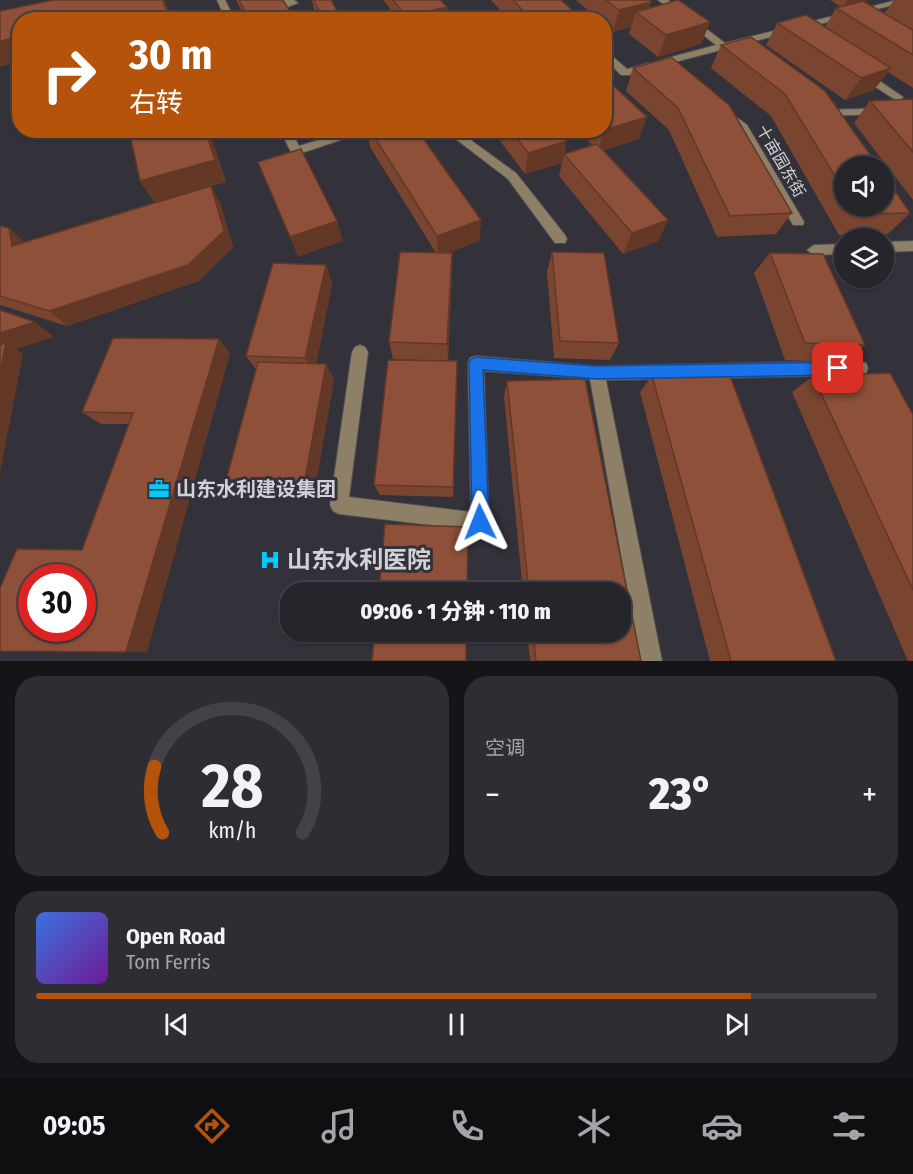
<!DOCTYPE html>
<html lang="zh">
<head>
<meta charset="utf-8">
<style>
	body { margin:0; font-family:"Fira Sans Condensed","Noto Sans SC",sans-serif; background:#2e2d33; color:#f1f3f6; height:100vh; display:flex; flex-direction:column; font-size:22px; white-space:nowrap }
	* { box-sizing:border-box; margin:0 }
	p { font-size:20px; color:#a4a5a9 }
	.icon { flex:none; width:33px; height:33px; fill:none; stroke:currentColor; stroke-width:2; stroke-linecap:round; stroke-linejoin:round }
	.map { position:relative; height:661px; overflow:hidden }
	.details { display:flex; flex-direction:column; gap:15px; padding:15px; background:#151418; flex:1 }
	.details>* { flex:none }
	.top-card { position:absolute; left:12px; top:12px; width:600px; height:126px; border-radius:24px; box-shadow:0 2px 4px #0004,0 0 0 2px #424247; background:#b45309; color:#fff; overflow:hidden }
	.tools { position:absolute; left:834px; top:156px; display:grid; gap:12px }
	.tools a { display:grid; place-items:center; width:60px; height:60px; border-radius:50%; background:#26252b; box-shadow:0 2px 4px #0004,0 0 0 2px #424247; font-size:30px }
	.speed { position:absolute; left:18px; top:564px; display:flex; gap:12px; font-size:30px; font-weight:700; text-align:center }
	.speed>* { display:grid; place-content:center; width:78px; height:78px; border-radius:50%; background:#26252b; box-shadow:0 2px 4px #0004,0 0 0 2px #424247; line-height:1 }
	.speed .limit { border:9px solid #d22; background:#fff; color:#111 }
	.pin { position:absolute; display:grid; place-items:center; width:51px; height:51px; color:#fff; margin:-26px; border-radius:12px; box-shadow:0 3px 9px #0006 }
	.me { position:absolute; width:66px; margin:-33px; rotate:358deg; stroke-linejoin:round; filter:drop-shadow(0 0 4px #0008) }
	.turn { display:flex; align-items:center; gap:21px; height:126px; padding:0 18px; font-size:27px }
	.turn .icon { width:78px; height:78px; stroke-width:2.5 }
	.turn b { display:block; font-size:42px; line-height:51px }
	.big { font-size:45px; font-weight:800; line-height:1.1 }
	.details .card { flex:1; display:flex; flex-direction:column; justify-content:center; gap:9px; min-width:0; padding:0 21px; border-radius:24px; background:#2e2d33 }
	.details .dial { align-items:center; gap:0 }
	.dial svg { height:156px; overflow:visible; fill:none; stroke:#424247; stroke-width:7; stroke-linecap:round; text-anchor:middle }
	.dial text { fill:#f1f3f6; stroke:none }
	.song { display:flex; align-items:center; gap:18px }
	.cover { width:72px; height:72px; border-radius:9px; background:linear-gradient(135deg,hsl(220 70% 55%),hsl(280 70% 35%)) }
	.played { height:6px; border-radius:3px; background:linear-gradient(90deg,#b45309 85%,#424247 85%) }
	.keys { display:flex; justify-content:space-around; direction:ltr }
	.heat { display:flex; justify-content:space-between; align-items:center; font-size:33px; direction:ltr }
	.details .tiles { flex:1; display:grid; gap:15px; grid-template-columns:1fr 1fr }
	.card:last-child { grid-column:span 2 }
	.trip { position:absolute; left:280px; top:582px; width:351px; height:60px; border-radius:24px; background:#26252b; box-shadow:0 2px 4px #0004,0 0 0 2px #424247; font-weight:800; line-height:60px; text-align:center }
	.dock { display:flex; height:96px; justify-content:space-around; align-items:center; background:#0f0f11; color:#a4a5a9 }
	.dock .icon { width:42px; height:42px }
	.dock .active { color:#b45309 }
	.dock b { font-size:27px; color:#f1f3f6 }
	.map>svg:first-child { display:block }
</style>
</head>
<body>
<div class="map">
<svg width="913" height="661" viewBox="0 0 913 661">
	<rect width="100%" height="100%" fill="#333139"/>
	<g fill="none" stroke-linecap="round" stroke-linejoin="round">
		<g stroke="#504e55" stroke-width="2">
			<g id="minor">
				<path d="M217,0H225L235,20H226Z"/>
				<path d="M278,0H294L298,3L285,8Z"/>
				<path d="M658,0H668L725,43L897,0H912L675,62L683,71L678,74L664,63V59L716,45Z"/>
				<path d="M604,49L627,69L649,63L654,66L629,75H621L604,58Z"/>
				<path d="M857,71H865L903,97L902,99H894L857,75Z"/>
				<path d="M913,107V113L825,116L820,113L825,110Z"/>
				<path d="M728,111L747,125L804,222L803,225H793L739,130L723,114Z"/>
				<path d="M280,130H291L299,146L351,130H370L296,155L292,154Z"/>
				<path d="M444,130H457L516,173L565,235L567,239L565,243H555L508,179Z"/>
				<path d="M913,241V251L884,252V242Z"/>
				<path d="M844,244V254L814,255L807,250L814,245Z"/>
				<path d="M360,345L365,347L368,352L349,497L471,512L468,363L470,358L476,356L597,366L860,361L866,363L868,368L866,373L860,375L606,380L662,661H640L590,379L484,371L489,522L487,529L480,531L339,514L333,511L330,505L352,352L355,347Z"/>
			</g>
		</g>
		<use href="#minor" fill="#8e8066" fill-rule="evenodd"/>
	</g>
	<g fill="#7a4530">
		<path d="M236,0H283L295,20H246Z"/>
		<path d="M312,0H331L342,20H320L314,10Z"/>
		<path d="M383,0H440L447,20H399Z"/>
		<path d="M491,0H561L583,20H509Z"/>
		<path d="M576,0H649L651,2L649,8L710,22L701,44L658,57L629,34L631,27L613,32L604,24V20H599Z"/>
		<path d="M830,0H868L864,2L885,13L894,0H913V88L888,72L874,90L845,100L766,45L777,23L825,27L836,8L841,7Z"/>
		<path d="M751,37L844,166V206H884L910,213L888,234L839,235L771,116L711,68L721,45Z"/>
		<path d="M671,57L792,213L776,234L717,237L669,130L626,91L633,68Z"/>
		<path d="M913,99V200L854,123L870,101Z"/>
		<path d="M129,130H209L226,182L211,186L220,203L233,247L199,281L67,326L0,305V226L9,228L24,242L155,203L140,181Z"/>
		<path d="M367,130H370L481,220L479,241L447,253H452V273L448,361L393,359L389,342L436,253L370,147Z"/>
		<path d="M492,130H558L567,141L562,163L525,174Z"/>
		<path d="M578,130H604L639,139L604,150L668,220L658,241L623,254L559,176L564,154L592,145Z"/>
		<path d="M552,252L619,343L610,360L554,358L547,272Z"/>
		<path d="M770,253L865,345L841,362L785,360L754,273Z"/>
		<path d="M326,265L332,284L316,364H326L334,380L313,500L240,498L224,488L256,369L246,356Z"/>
		<path d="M230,353L147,652L82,550L129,424H101L82,412Z"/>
		<path d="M652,376L836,661H710L640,392Z"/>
		<path d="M813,376L913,415V661H908L792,392Z"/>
		<path d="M457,378L453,497L380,495L374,485Z"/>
		<path d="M585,379L641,661H530L527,632H621V592H523L504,397L507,381Z"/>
	</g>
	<g fill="#633827">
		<path d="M163,0H165L172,20H169Z"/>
		<path d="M847,0H868L842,8Z"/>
		<path d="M651,2L646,20L636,12L631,27L613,32L619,10Z"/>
		<path d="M447,7V20H407L406,16Z"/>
		<path d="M710,22L701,44L658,57L666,35Z"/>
		<path d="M20,37V62L0,67V41Z"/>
		<path d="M891,68L874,90L845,100L861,78Z"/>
		<path d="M647,117L639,139L598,152L604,130Z"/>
		<path d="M205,130H209L226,182L211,186L220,203L233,247L199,281L67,326L49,311L155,203L140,181Z"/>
		<path d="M309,130H341L312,139Z"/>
		<path d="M567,141L562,163L525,174L528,153Z"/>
		<path d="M481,220L479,241L438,257L437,236Z"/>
		<path d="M668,220L658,241L623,254L632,233Z"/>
		<path d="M337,221L343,241L298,257L290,237Z"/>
		<path d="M9,228L27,245L12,246Z"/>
		<path d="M452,253V273L448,361L447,344Z"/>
		<path d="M326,265L332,284L314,375L305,358Z"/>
		<path d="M35,322L54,337L16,349L23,354L0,473V333Z"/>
		<path d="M219,339L230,353L147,652H126Z"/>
		<path d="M326,364L334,380L313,500L303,490Z"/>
	</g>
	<g fill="#8e5038" stroke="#633827" stroke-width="1.5" fill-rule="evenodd">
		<path d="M54,0H163L169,20H109V18L103,20H20V37L0,41V11Z"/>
		<path d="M239,0H283L295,20H250Z"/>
		<path d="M313,0H331L342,20H325Z"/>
		<path d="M393,0H440L447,7L406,16Z"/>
		<path d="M513,0H561L583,20H532Z"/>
		<path d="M606,0H649L651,2L619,10Z"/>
		<path d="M678,0L710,22L666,35L636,12Z"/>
		<path d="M863,1L913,30V55L836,8Z"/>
		<path d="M806,15L891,68L861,78L777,23Z"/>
		<path d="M751,37L825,91L878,166H844V191L785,94L721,45Z"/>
		<path d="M671,57L729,105L792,213L730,216L678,108L633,68Z"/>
		<path d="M604,77L647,117L604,130Z"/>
		<path d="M913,99V152L870,101Z"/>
		<path d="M129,130H205L215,160L140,181Z"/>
		<path d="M370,130H417L481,220L437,236Z"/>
		<path d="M511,130H558L567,141L528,153Z"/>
		<path d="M597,144L668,220L632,233L564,154Z"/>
		<path d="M301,149L337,221L290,237L258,162Z"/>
		<path d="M884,175L910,213L859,214L854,206H884Z"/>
		<path d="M211,186L224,231L188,265L49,311L0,296V226L9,228L12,246Z"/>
		<path d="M400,252L452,253L447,344L389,342Z"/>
		<path d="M552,252L604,253L619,343L560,341Z"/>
		<path d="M770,253L823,254L865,345L805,343Z"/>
		<path d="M273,263L326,265L305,358L246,356Z"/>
		<path d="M0,310L35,322L0,333Z"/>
		<path d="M113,338L219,339L126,652L0,651V588L17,549L82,550L133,413L82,412ZM32,578H82V628H32Z"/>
		<path d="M6,343L0,372V345Z"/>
		<path d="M388,360L457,361L453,487L374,485Z"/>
		<path d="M258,362L326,364L303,490L224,488Z"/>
		<path d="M729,373L836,661H731L652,376Z"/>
		<path d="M890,373L913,415V590L813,376Z"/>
		<path d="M585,379L641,661H536L533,632H621V592H529L507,381Z"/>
		<path d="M385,524L468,527L467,592H379Z"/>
		<path d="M375,632H466V661H372Z"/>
	</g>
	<path fill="#1a73e8" stroke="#114b97" stroke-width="1.5" d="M476,357L597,366L838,362L843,364L845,368L843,373L838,375L597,379L483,370L489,522L486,528L480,530L474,528L472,522L469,363L471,359Z"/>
	<defs>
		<g id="office-bare" transform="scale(1.62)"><path d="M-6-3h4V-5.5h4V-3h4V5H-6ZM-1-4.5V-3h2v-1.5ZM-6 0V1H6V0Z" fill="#02cbf9" stroke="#333139" stroke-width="2.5" paint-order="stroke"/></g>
		<g id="hospital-bare" transform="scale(1.62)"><path d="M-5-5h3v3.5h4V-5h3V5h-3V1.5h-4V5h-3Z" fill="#02cbf9" stroke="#333139" stroke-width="2.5" paint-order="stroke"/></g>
	</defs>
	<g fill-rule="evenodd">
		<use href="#office-bare" x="159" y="489"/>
		<use href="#hospital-bare" x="270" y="560"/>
	</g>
	<g text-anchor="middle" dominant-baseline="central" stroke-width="6" stroke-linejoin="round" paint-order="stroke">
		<g font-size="16" fill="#d2d1d7" stroke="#333139">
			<text transform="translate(781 161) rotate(60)">十亩园东街</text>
		</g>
		<g font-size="20" font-weight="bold" fill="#d2d1d7" stroke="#333139" text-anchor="start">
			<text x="176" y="489">山东水利建设集团</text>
		</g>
		<g font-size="24" font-weight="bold" fill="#d2d1d7" stroke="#333139" text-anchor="start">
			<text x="287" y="560">山东水利医院</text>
		</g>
	</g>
</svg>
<div class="tools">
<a><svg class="icon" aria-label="sound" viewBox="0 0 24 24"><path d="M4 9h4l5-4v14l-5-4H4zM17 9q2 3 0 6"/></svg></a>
<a><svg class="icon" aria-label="layers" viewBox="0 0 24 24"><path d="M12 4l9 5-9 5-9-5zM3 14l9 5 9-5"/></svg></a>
</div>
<div class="speed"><div class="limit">30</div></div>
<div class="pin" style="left:838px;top:368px;background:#d93025"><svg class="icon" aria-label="arrive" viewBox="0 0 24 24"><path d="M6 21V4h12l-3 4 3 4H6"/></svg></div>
<svg class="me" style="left:480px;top:522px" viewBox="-20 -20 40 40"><path d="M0-17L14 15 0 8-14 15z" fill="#1a73e8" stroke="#fff" stroke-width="4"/></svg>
<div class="trip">09:06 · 1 分钟 · 110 m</div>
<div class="top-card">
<div class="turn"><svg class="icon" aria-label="right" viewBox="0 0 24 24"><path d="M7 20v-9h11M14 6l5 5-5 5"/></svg><div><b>30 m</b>右转</div></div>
</div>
</div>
<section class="details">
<div class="tiles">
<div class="card dial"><svg viewBox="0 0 100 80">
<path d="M14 69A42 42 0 1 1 86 69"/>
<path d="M14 69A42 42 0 0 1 10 35" stroke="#b45309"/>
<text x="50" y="56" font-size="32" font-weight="700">28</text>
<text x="50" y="72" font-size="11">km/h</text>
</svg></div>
<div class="card"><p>空调</p>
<div class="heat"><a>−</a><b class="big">23°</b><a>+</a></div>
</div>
<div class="card">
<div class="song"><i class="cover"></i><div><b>Open Road</b><p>Tom Ferris</p></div></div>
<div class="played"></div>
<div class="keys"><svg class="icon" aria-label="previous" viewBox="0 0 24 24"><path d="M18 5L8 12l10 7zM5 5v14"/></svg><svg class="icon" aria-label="pause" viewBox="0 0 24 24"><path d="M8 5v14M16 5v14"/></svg><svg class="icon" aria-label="next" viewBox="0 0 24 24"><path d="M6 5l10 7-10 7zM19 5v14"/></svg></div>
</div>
</div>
</section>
<nav class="dock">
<b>09:05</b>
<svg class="icon active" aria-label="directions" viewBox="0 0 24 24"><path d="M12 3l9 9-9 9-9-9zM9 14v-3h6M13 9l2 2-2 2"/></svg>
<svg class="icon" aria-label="music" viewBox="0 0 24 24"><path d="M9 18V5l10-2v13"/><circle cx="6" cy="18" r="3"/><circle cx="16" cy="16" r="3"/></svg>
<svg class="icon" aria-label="phone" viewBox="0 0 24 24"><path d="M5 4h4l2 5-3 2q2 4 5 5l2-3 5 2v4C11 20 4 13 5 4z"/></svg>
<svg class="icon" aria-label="climate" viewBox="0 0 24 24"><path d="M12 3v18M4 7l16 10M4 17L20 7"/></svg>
<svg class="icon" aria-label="car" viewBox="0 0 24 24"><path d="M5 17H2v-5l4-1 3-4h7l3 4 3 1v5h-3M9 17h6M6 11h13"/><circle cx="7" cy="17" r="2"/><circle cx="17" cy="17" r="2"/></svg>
<svg class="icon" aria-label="filters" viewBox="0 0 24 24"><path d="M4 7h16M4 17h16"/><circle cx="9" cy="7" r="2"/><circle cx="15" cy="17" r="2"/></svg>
</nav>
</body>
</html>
